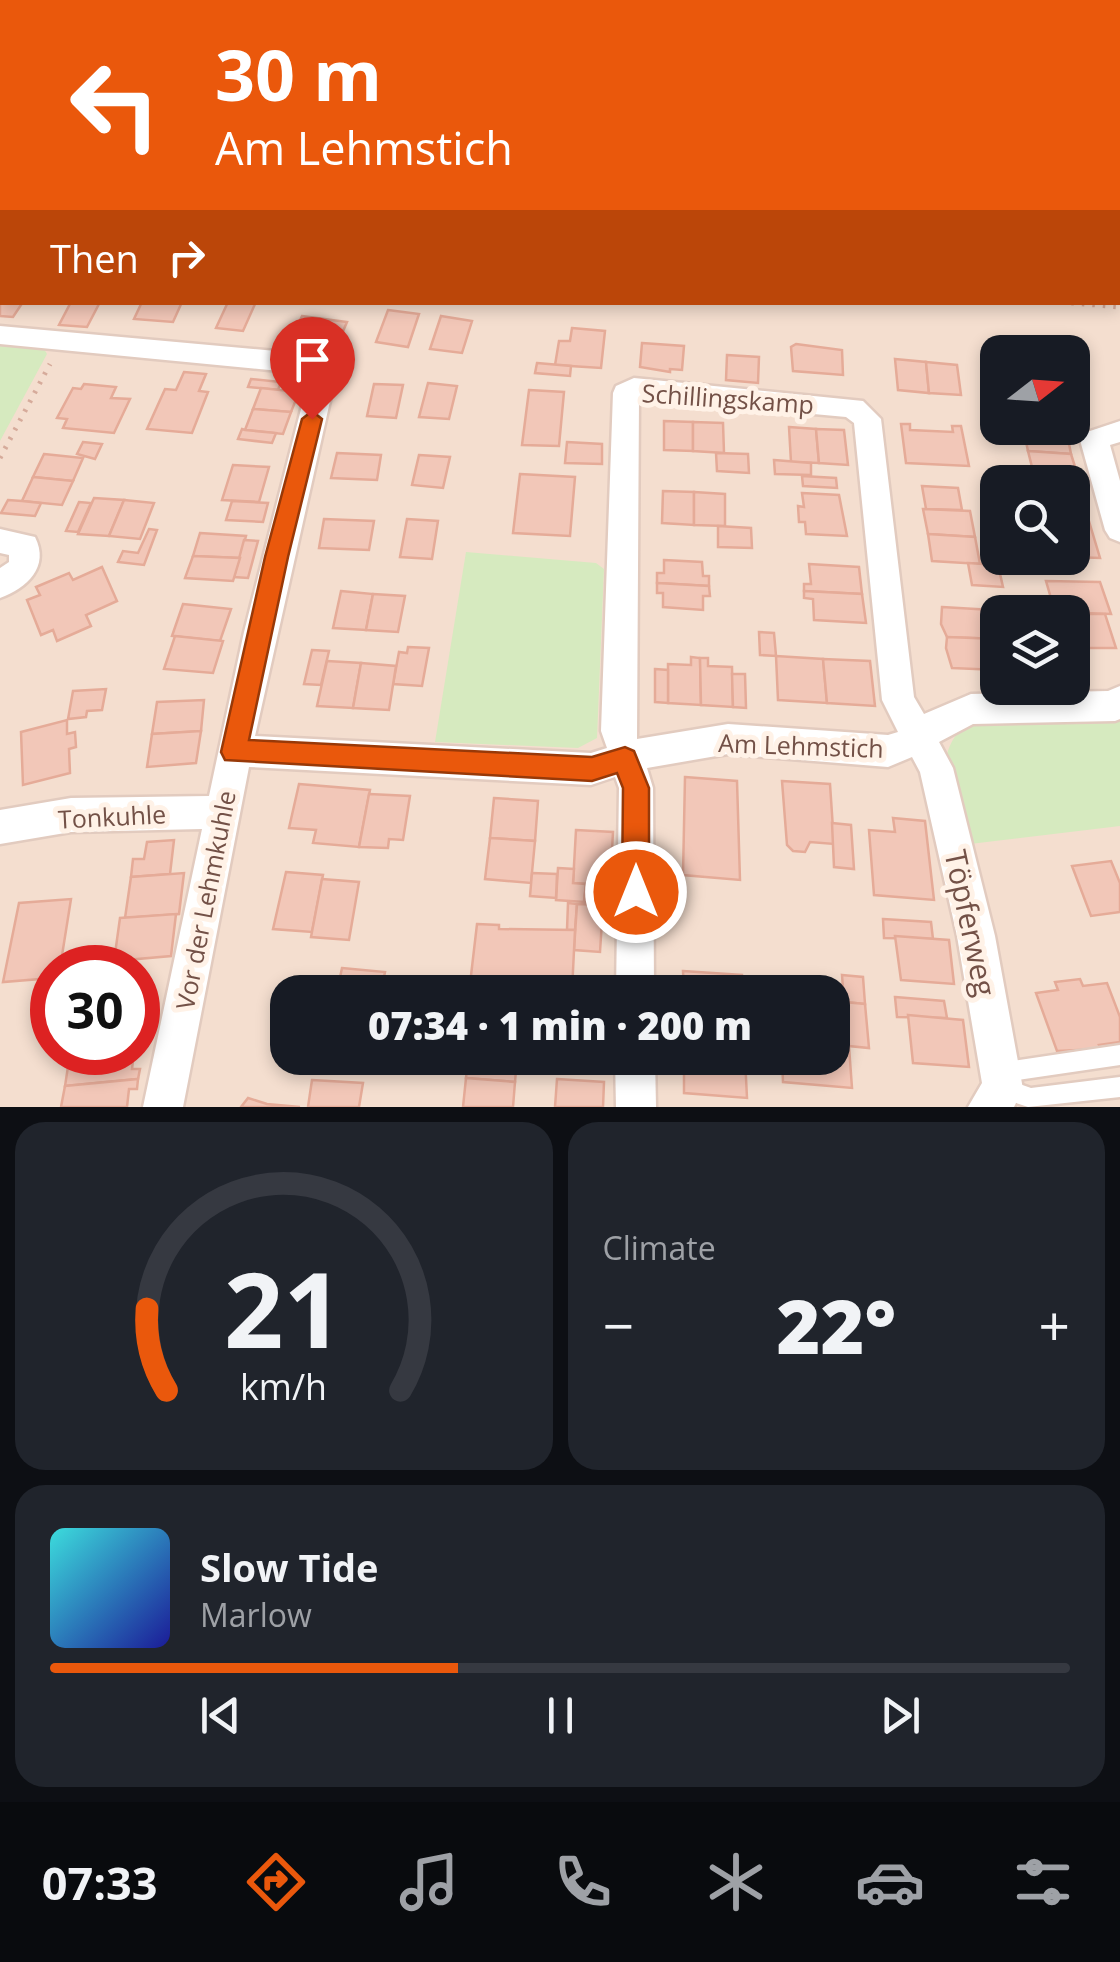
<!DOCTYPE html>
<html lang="en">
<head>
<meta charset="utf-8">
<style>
	body { margin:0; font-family:"Open Sans",sans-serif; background:#20242c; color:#f1f3f6; height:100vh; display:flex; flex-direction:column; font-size:38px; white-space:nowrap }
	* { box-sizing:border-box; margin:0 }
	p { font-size:32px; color:#9ea1a6 }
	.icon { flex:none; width:55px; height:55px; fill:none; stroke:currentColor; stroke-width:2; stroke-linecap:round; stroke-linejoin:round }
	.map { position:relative; height:1107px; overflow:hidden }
	.drawer { display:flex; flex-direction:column; gap:15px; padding:15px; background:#0d0f14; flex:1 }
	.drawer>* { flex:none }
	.hud { position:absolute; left:0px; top:0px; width:1120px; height:305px; box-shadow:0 5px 15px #0003; background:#ea580c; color:#fff; overflow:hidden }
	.needle { width:65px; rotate:73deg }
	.tools { position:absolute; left:980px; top:335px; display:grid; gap:20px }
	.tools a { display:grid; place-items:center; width:110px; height:110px; border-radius:20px; background:#171b24; box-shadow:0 5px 15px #0003; font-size:50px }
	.speed { position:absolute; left:30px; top:945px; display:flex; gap:20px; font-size:50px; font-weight:700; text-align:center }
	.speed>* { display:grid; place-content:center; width:130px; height:130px; border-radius:50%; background:#171b24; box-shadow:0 5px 15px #0003; line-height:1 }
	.speed .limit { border:15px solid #d22; background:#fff; color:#111 }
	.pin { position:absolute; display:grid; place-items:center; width:85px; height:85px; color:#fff; margin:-102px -42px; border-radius:50% 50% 50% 0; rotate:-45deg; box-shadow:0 0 10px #0007 }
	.pin .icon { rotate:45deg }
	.me { position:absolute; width:110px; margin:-55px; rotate:0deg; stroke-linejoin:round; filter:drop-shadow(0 0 8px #0008) }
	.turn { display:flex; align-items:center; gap:35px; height:210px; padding:0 50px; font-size:45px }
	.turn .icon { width:130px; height:130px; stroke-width:2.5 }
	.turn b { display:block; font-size:70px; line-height:85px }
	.then { display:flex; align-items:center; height:95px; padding:0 50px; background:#0003; gap:20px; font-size:38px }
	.big { font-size:75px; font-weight:800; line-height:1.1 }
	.drawer .card { flex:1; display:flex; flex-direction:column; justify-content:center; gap:15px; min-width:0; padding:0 35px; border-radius:30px; background:#20242c }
	.drawer .dial { align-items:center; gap:0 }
	.dial svg { height:260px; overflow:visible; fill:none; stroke:#363941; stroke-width:7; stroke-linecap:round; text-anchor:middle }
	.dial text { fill:#f1f3f6; stroke:none }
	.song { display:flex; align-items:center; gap:30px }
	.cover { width:120px; height:120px; border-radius:15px; background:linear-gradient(135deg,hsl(180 70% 55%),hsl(240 70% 35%)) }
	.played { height:10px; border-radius:5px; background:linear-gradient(90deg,#ea580c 40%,#363941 40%) }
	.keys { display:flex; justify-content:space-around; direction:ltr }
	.heat { display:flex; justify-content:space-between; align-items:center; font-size:55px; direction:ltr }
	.drawer .tiles { flex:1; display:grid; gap:15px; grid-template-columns:1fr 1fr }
	.card:last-child { grid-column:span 2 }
	.trip { position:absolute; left:270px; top:975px; width:580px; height:100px; border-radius:30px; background:#171b24; box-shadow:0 5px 15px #0003; font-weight:800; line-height:100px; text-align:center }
	.tab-bar { display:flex; height:160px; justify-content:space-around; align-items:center; background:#090b0e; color:#9ea1a6 }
	.tab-bar .icon { width:70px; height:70px }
	.tab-bar .current { color:#ea580c }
	.tab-bar b { font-size:45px; color:#f1f3f6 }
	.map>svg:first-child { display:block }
</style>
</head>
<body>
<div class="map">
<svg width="1120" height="1107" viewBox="0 0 1120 1107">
	<rect width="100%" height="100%" fill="#fceee0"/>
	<path fill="#f4decf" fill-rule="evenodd" d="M0,250L2,302H1118L1120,294V1107H0ZM998,352H1072V428H998ZM998,482H1072V558H998ZM998,612H1072V688H998ZM52,968H138V1052H52ZM288,992H832V1058H288Z"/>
	<path fill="#ebe1dc" d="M635,0H1120V135L1118,2Z"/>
	<g fill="#d6eabf">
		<path d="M0,346L44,349L47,354L0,441Z"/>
		<path d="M466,552L596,563L604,569L597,738L578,748L435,742Z"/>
		<path d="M984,718L1120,719V826L970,844L947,754C953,733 964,725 984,718Z"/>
	</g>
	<g fill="#f2c7b8" stroke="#e5ab98" stroke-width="2.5">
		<path d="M877,0H1120V79L1118,81V2Z"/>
		<path d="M0,292L2,302H23L13,317L0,316Z"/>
		<path d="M71,302H100L87,327L59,325Z"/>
		<path d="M142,302H182L173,322L134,319Z"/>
		<path d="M228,302L255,304L243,331L216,328Z"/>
		<path d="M388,310L419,314L408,347L376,342Z"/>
		<path d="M302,316L347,322L338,343L292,337Z"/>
		<path d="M441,316L472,321L462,353L430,349Z"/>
		<path d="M572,328L605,331L601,368L555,365L559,341H570Z"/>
		<path d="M642,343L684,346L682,370L670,369V372L640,367Z"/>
		<path d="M796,344L842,350L843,375L793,371L791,347Z"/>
		<path d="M727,355L759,357L758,383L726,380Z"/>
		<path d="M895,359L926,362L929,393L898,390Z"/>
		<path d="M926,362L957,365L961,395L929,393Z"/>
		<path d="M537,363L571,366L570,376L535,373Z"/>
		<path d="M184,372L206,374L199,391L208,392L192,433L147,429L165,389L176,390Z"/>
		<path d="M251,379L281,382L278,390L248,387Z"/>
		<path d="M428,383L457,386L449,419L419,417Z"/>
		<path d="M84,384L116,387L111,398L130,399L114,433L63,428L67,419L57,418L73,388L81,389Z"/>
		<path d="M374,384L403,385L396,418L367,416Z"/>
		<path d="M261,388L299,392L291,412L253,409Z"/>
		<path d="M983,389L998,390V409L986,408Z"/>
		<path d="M529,390L564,392L559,446L522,445Z"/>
		<path d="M253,409L291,412L283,434L245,430Z"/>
		<path d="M664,421L693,422V451L664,450Z"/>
		<path d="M693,422L723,423L724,453L693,451Z"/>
		<path d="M901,424H910V430L953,432L952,426H961L969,466L906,463Z"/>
		<path d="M789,427L816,429L819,463L791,462Z"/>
		<path d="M242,429L245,430L276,433L272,443L238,439Z"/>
		<path d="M816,429L844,430L848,465L819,463Z"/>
		<path d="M1024,432L1067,434L1071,454L1028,451Z"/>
		<path d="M83,442L102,444L95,459L77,454Z"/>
		<path d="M567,442L602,444V464L565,463Z"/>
		<path d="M1028,451L1071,454L1077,473L1033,471Z"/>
		<path d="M337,453L381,455L377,480L331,478Z"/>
		<path d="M716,453L748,454L749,473L717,471Z"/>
		<path d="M44,454L83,458L73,481L33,477Z"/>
		<path d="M419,455L450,457L443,488L412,485Z"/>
		<path d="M774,460L811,463V475L775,474Z"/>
		<path d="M233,465L269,467L259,502L222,500Z"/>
		<path d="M520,474L575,477L570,536L513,533Z"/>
		<path d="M802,476L836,478L837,488L803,486Z"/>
		<path d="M33,477L73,481L62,505L22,501Z"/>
		<path d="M922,486L958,488L962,510L926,509Z"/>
		<path d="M663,491L694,492V525L662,523Z"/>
		<path d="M694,492L725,494V526L694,525Z"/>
		<path d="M802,493L839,495L847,536L806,534L805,522H799L798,506L804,507Z"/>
		<path d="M94,498L124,500L109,536L78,534Z"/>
		<path d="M8,500L22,501L41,503L35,516L1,513Z"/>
		<path d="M124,500L154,503L140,539L109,536Z"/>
		<path d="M232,501L268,503L263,522L226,520Z"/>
		<path d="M79,502L91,503L78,532L66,531Z"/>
		<path d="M1072,507L1085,508L1100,558L1072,557Z"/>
		<path d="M923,509L970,511L975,537L928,534Z"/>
		<path d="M324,519L374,521L369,550L319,548Z"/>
		<path d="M407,519L438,521L432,559L400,557Z"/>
		<path d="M718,526L751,528L752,548L718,547Z"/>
		<path d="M149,529L157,530L144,565L118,562L123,551L138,553Z"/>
		<path d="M200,533L246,536L240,558L193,556Z"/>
		<path d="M928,534L975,537L980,564L932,561Z"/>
		<path d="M244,540L258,541L248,578L234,577Z"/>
		<path d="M193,556L240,558L233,581L185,578Z"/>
		<path d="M664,560L702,562L703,576H709V586L657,583V573H664Z"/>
		<path d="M968,563L998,565L1003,587L972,585Z"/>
		<path d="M809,564L859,567L862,594L804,591V584H811Z"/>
		<path d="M102,567L117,601L86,615L91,626L57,641L53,630L41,635L27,600L40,595L36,587L69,573L73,580Z"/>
		<path d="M1046,581L1100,582L1111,614L1055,612Z"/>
		<path d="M657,583L709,586L710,596H703V610L663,607V593H657Z"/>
		<path d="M341,591L373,594L366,630L333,628Z"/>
		<path d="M804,591L862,594L866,623L814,620L813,599L804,598Z"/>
		<path d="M373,594L405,596L398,632L366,630Z"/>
		<path d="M183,604L231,609L220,641L172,636Z"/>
		<path d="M942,607L992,610L997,639L947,637L941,624Z"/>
		<path d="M1072,614H1105L1116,648H1072Z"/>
		<path d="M759,632L774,633L776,656L760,655Z"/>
		<path d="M175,636L223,641L213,673L164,669Z"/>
		<path d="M947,637L997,639L998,670L952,668L946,648Z"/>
		<path d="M408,647L429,648L422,686L393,684L399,652L407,653Z"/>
		<path d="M312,650L329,651L321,685L304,684Z"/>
		<path d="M776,656L823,659L827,703L778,700Z"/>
		<path d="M691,657L700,658L701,705L668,703V664L691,665Z"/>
		<path d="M700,658H708V666L732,667L733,707L701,705Z"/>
		<path d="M823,659L870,661L875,706L827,703Z"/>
		<path d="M327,661L361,663L353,708L317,706Z"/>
		<path d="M361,663L396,666L389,710L353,708Z"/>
		<path d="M655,669L668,670V703L655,702Z"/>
		<path d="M732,674H745L746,708L733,707Z"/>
		<path d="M106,689L102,710L87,711L86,717L68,719L73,691Z"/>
		<path d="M204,700L201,731L152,734L157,702Z"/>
		<path d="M67,720V734L75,732L76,747L69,749L70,773L23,785L21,732Z"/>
		<path d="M201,731L196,763L147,767L152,734Z"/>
		<path d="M685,777L737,781L740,880L683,875Z"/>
		<path d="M782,781L830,784L834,844L810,842L805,852L793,851L787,845Z"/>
		<path d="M299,784L370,790L359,847L313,843L316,830L289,828Z"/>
		<path d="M369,794L410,796L403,840L389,839L388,848L359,847Z"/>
		<path d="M494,798L538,801L535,841L490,838Z"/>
		<path d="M893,818L925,821L934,900L874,895L869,830L895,832Z"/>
		<path d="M832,823L851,825L854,869L834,867Z"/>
		<path d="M576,830L613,832L610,886L573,883Z"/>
		<path d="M490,838L535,841L531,883L485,879Z"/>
		<path d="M174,840L170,874L131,877L133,859H144L147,842Z"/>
		<path d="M1111,861L1120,883V912L1091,916L1072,866Z"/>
		<path d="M558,868L574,869L573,883L586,884L584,902L556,900Z"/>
		<path d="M286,872L323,875L312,932L273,929Z"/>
		<path d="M184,873L179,914L125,918L131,877Z"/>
		<path d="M532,873L557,874L556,898L530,896Z"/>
		<path d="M322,879L359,882L349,940L311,937Z"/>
		<path d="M586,884L610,886V904L584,902Z"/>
		<path d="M71,899L60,968H52V978L3,982L19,903Z"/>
		<path d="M568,903L577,904L575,930H567Z"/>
		<path d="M577,904L603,905L600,952L574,950Z"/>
		<path d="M176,914L171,956L114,961L120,918Z"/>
		<path d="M883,919L931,922L933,939L884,938Z"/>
		<path d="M477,924L499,925V929L575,930L572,991L470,984Z"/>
		<path d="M895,936L949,940L954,984L901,980Z"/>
		<path d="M342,968L385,972L381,991L338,987Z"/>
		<path d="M683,971L742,975L743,992H684Z"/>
		<path d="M842,975L863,977L865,1004L844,1002Z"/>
		<path d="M52,978V1000L36,1001L40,979Z"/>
		<path d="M1080,979L1083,986L1107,983L1120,1017V1042L1099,1045L1101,1049L1057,1051L1036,993L1058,990L1055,982Z"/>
		<path d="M299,983L338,987L360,989L359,992H297Z"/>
		<path d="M895,997L944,1001L947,1018L897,1017Z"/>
		<path d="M844,1002L865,1004L869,1048L849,1046Z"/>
		<path d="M908,1015L963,1020L969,1067L913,1063Z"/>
		<path d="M832,1032L848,1033L852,1088L783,1082L782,1058H832Z"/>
		<path d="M76,1052H134L132,1069H140L138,1079L65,1086L69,1060H74Z"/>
		<path d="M468,1058H517L515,1082L466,1078Z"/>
		<path d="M684,1058H745L747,1098L684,1093Z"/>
		<path d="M466,1078L515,1082L513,1107H463Z"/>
		<path d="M138,1079L137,1089H129L127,1107H61L65,1086Z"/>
		<path d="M557,1079L604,1082L603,1107H555Z"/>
		<path d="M312,1080L363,1083L359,1107H308Z"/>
		<path d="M248,1098L267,1104L300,1107H241Z"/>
	</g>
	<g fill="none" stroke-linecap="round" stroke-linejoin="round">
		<g stroke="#e2cbbf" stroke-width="5">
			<g id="lane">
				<path d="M569,0H579L577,2H567Z"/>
				<path d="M792,0H807L809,2H795Z"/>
				<rect x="1118" y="91" width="2" height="7"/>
				<path d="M1120,1045V1065L1011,1081L1031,1088L1120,1077V1097L1028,1107L996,1096L993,1089L997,1082L993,1080L990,1073L993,1066L1000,1063Z"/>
			</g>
		</g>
		<g stroke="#e2cbbf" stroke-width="5">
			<g id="street">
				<path d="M584,0H611L613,2H586Z"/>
				<path d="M1118,141L1120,142V156L1118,155Z"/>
				<path d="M0,326L320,355L329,358L337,370L255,736L591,753L607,748L601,731L613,393L616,386L634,378L863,401L881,419L914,697L924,714L971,694L1108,691L1120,686V719L1115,721L973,724L939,742L953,768L995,936L1023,1089L1014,1107H968L982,1083L957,936L920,772L912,757L888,767L728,754L647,768L653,788L654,992H616L619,788L615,777L591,785L249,767L183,1107H143L202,829L71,832L0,844V810L71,798L209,796L244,632L310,374L0,344ZM639,398L846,417L854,423L882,700L898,732L888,735L728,724L637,739Z"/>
				<path d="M1120,421V442L1110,445L1120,481V542L1110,538L1105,530L1080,440L1084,433Z"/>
				<path d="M0,529L35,537C50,567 27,588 0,598V568L9,562V555L0,553Z"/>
				<path d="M615,1058H655L656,1107H616Z"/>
			</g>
		</g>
		<g stroke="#e7cbbc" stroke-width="48">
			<g id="secondary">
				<path d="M186,2L191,0"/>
				<path d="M0,102L2,100"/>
			</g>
		</g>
		<g stroke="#d6ab9b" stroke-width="5" stroke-dasharray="2.5 8" stroke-linecap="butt">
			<path d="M1061,302L1120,307"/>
			<path d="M0,458L50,364"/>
		</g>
		<use href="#lane" fill="#fff" fill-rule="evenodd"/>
		<use href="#street" fill="#fff" fill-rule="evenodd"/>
		<use href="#secondary" stroke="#fff" stroke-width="42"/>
	</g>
	<path fill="#ea580c" stroke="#983908" stroke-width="2.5" d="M312,411L322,419L288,557L249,740L592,757L625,747L634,751L649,788V892L645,901L636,905L626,901L622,892L623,788L617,773L592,781L225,760L221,752L265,557L302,419Z"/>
	<g text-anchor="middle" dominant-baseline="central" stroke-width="10" stroke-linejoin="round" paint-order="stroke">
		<g font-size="25" fill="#735147" stroke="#fff2e7">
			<text transform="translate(728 398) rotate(4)">Schillingskamp</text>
			<text transform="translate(801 745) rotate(2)">Am Lehmstich</text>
			<text transform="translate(112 816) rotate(-3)">Tonkuhle</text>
			<text transform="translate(205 900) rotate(-79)">Vor der Lehmkuhle</text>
		</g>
		<g font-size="30" fill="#735147" stroke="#fff2e7">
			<text transform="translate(971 923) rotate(78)">Töpferweg</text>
		</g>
	</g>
</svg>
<div class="tools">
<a><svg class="needle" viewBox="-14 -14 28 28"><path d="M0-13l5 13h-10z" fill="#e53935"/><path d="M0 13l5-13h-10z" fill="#9ea1a6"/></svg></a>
<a><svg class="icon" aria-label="search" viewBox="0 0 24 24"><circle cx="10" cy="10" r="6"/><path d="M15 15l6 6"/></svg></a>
<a><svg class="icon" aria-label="layers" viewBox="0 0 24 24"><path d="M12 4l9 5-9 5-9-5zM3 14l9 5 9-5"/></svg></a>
</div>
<div class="speed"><div class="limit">30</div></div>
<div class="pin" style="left:312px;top:419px;background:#d93025"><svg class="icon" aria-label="arrive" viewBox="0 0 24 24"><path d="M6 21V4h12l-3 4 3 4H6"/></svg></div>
<svg class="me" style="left:636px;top:892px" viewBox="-20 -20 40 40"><circle r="17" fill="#ea580c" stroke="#fff" stroke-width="3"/><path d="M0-11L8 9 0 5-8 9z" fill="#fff"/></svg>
<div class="trip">07:34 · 1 min · 200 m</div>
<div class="hud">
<div class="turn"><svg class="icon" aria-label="left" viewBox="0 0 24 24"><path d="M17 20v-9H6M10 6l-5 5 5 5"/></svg><div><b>30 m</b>Am Lehmstich</div></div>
<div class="then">Then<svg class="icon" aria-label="right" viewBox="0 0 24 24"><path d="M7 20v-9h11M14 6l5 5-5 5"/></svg></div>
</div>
</div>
<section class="drawer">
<div class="tiles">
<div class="card dial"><svg viewBox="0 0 100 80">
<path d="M14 69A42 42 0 1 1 86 69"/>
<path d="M14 69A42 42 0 0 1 8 44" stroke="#ea580c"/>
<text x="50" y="56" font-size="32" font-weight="700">21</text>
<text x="50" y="72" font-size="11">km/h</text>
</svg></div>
<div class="card"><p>Climate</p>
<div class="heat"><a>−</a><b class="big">22°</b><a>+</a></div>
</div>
<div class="card">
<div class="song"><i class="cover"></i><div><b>Slow Tide</b><p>Marlow</p></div></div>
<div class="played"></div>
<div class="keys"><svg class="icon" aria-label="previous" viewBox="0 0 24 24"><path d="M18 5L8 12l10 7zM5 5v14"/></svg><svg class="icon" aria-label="pause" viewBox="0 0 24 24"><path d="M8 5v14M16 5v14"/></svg><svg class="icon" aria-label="next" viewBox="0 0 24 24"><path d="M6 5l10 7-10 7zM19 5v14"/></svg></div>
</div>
</div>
</section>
<nav class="tab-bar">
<b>07:33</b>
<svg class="icon current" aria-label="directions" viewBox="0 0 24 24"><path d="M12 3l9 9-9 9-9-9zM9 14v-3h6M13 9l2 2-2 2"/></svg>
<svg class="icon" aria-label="music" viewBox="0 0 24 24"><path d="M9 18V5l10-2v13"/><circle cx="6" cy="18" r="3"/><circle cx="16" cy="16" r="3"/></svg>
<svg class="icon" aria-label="phone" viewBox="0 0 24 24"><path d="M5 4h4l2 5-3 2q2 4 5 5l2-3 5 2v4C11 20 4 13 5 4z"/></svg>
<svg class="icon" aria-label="climate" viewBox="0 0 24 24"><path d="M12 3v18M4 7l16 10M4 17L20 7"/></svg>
<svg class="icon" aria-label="car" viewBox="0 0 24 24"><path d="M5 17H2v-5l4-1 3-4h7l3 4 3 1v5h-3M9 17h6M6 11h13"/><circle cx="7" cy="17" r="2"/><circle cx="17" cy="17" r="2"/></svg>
<svg class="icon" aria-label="filters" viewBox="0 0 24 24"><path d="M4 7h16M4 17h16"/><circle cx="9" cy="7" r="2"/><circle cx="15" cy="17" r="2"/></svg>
</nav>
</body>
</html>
